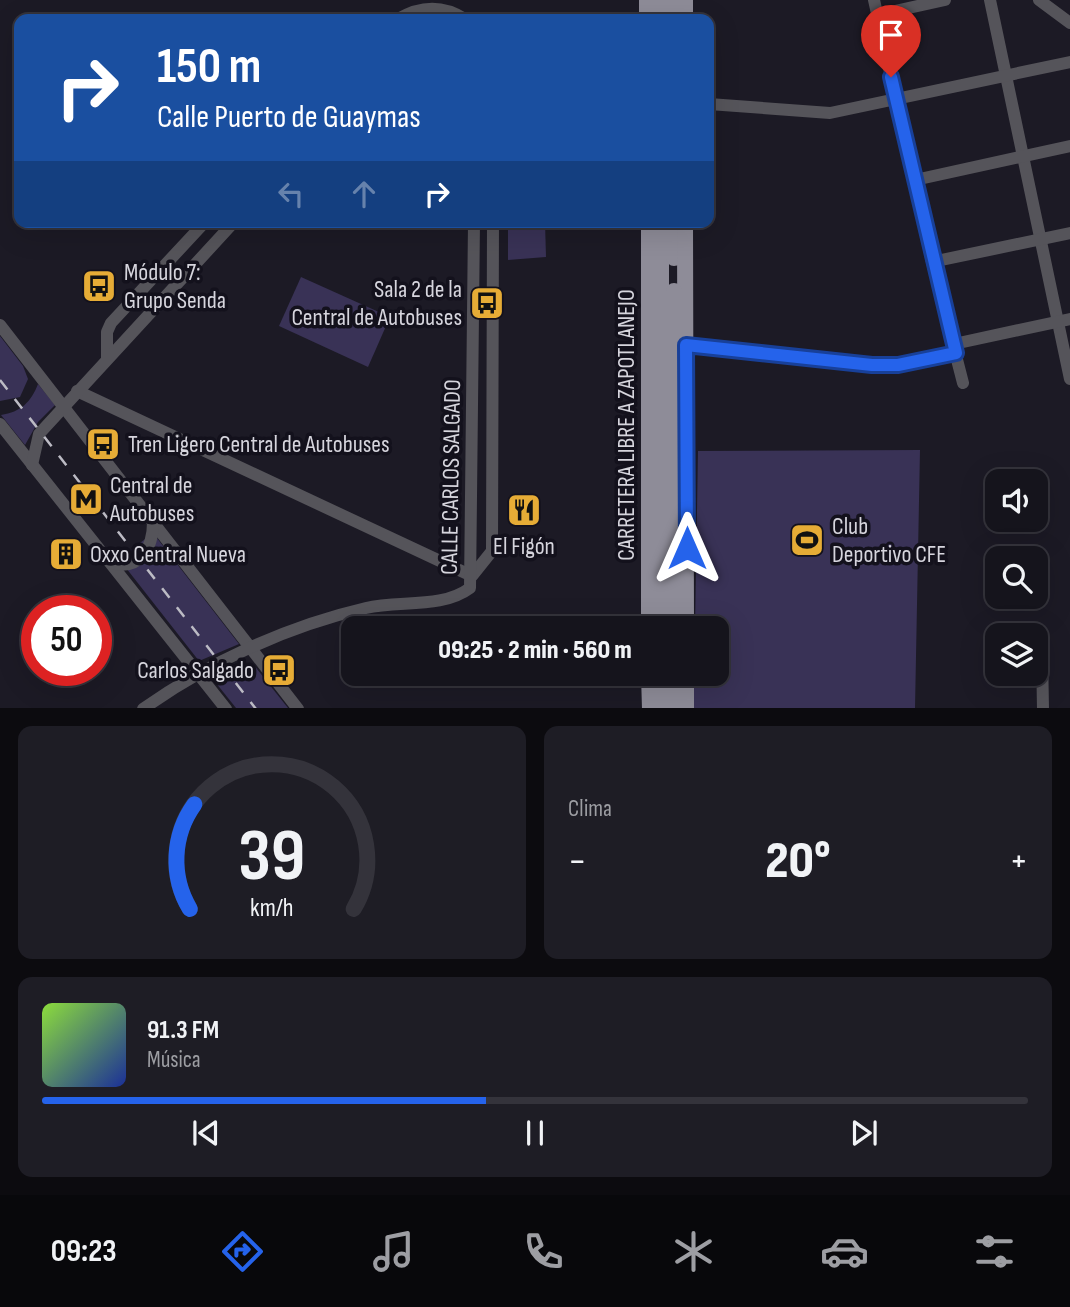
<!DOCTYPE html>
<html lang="es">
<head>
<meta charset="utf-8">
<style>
	body { margin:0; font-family:"Sofia Sans Condensed",sans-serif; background:#1e1d25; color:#f1f3f6; height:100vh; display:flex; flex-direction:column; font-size:26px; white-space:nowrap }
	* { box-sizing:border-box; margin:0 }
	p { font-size:23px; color:#9d9ea3 }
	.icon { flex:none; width:38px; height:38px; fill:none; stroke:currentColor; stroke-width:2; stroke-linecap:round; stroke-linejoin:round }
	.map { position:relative; height:708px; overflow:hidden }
	.sheet { display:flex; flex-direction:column; gap:18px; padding:18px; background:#0c0b0f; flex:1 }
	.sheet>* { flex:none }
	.hud { position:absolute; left:14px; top:14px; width:700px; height:214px; border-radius:14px; box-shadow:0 7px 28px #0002,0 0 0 2px #34333b; background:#1a4fa0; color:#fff; overflow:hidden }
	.fabs { position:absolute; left:985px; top:469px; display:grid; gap:14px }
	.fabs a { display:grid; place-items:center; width:63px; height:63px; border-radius:14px; background:#15141c; box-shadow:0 7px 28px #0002,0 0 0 2px #34333b; font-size:35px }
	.speed { position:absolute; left:21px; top:595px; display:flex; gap:14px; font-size:35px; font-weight:700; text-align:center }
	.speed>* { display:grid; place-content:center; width:91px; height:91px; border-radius:50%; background:#15141c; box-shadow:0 7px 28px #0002,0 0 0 2px #34333b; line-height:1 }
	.speed .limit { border:10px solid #d22; background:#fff; color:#111 }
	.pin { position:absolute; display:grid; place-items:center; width:60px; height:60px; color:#fff; margin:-72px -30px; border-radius:50% 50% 50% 0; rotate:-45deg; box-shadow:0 0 7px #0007 }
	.pin .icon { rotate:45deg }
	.me { position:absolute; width:77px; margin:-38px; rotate:0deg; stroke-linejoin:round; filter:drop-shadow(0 0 5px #0008) }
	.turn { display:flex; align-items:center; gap:24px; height:147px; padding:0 28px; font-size:32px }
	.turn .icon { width:91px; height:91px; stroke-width:2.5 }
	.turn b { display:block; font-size:49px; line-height:60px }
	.lanes { display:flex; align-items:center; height:66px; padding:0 28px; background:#0003; justify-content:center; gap:35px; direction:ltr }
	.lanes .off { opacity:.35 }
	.big { font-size:52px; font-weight:800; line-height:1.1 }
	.sheet .widget { flex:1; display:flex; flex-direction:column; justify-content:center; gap:10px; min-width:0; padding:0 24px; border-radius:14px; background:#1e1d25 }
	.sheet .dial { align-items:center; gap:0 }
	.dial svg { height:182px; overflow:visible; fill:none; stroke:#34333b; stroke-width:7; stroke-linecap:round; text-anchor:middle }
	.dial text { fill:#f1f3f6; stroke:none }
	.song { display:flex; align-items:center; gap:21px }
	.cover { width:84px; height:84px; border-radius:10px; background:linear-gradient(135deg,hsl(90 70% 55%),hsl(230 70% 35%)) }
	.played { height:7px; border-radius:4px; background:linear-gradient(90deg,#2563eb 45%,#34333b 45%) }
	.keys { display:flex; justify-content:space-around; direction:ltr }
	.heat { display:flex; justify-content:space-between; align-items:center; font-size:38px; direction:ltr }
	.sheet .tiles { flex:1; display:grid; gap:18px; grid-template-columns:1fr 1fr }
	.widget:last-child { grid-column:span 2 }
	.trip { position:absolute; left:341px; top:616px; width:388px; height:70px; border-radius:14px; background:#15141c; box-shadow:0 7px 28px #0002,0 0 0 2px #34333b; font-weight:800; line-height:70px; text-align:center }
	.dock { display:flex; height:112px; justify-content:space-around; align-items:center; background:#08080b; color:#9d9ea3 }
	.dock .icon { width:49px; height:49px }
	.dock .selected { color:#2563eb }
	.dock b { font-size:32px; color:#f1f3f6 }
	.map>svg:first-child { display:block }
</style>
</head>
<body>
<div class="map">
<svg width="1070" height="709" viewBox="0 0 1070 709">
	<rect width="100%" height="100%" fill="#1c1a25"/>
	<g fill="#393256">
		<path d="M508,222H545L546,257L508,260Z"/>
		<path d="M301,277L390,317L368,367L279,326Z"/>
		<path d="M0,336L23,366L28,379L20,397L0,401Z"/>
		<path d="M38,384L55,405L38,422L25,445L1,415C21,412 31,402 38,384Z"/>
		<path d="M920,450L915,708L693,709L694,674H718V628H695L698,451Z"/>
		<path d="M153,533L239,644L199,661L119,559Z"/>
		<path d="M253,664L288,708H236L216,683Z"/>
	</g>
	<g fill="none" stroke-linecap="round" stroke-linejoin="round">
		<g stroke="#55545a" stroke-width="12">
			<path d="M874,0L932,262L963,383"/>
			<path d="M990,0L1070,379"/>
			<path d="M1039,0L1070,23"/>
			<path d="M877,15L945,0"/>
			<path d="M398,19C420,6 443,5 465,19"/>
			<path d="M709,104L830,113L1070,62"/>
			<path d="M915,180L1070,146"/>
			<path d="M932,262L1070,233"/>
			<path d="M0,325L298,709"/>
			<path d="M954,344L1070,319"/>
			<path d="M686,345L872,365H898L956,353"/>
			<path d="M107,359V332L111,323L205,222"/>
			<path d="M77,391L472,576L492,551L493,222"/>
			<path d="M0,424L226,709"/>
			<path d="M32,465L39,434L234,222"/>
			<path d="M111,563C140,571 153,548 153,522"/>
			<path d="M1042,652L1043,709"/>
			<path d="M143,709C209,662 288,626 366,608C399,600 442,609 470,588L474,222"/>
		</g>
		<g stroke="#8e8c98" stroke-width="16">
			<path d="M647,0V19"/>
			<path d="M660,0V19"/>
			<path d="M673,0V19"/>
			<path d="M685,0V19"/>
			<path d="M661,222V628"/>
			<path d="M674,222V258"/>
			<path d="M685,222L686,628"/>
			<path d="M674,291V628"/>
			<path d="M649,628V222"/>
			<path d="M649,674L650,709"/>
			<path d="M661,674V709"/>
			<path d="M674,709V674"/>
			<path d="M686,709V674"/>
		</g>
		<path stroke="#bcbbc4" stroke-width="2.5" stroke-dasharray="12 12" stroke-linecap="butt" d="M0,380L256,709"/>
	</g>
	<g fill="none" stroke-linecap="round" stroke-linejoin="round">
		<g stroke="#184099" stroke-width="18">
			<path id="route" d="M687,548L686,345L872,365H898L956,353L891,77"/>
		</g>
		<use href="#route" stroke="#2563eb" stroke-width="12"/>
	</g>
	<defs>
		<g id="bus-square" transform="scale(1.75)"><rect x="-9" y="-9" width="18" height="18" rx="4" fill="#e6ac36" stroke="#13111c"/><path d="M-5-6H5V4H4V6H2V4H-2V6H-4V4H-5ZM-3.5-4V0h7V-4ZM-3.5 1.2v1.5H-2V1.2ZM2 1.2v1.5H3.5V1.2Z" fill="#111"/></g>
		<g id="metro-square" transform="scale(1.75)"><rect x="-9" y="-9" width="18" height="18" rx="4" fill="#e6ac36" stroke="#13111c"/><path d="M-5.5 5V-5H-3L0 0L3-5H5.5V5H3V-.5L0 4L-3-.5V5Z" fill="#111"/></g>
		<g id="restaurant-square" transform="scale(1.75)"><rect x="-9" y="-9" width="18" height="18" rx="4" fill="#e6ac36" stroke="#13111c"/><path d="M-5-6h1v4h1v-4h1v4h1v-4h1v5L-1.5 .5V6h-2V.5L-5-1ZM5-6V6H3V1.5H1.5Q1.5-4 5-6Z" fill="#111"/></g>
		<g id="stadium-square" transform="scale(1.75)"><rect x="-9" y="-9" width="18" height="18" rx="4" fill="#e6ac36" stroke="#13111c"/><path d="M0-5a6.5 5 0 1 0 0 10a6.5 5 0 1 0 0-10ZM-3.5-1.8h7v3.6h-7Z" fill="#111"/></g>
		<g id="building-square" transform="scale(1.75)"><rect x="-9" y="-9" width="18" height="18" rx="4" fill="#e6ac36" stroke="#13111c"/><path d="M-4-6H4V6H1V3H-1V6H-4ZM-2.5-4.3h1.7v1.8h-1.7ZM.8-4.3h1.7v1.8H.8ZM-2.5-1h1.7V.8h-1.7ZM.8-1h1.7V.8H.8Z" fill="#111"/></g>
	</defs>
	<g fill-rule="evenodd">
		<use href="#bus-square" x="99" y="286"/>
		<use href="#bus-square" x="487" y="303"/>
		<use href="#bus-square" x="103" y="444"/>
		<use href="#metro-square" x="86" y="499"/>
		<use href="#restaurant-square" x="524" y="510"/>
		<use href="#stadium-square" x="807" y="540"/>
		<use href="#building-square" x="66" y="554"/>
		<use href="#bus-square" x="279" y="670"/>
	</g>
	<g text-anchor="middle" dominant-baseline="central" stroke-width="7" stroke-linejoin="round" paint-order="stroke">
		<g font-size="24" fill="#d6d5dd" stroke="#13111c" text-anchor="start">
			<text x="124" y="272">Módulo 7:<tspan x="124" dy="28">Grupo Senda</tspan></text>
			<text x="462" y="289" text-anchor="end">Sala 2 de la<tspan x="462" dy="28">Central de Autobuses</tspan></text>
			<text x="128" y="444">Tren Ligero Central de Autobuses</text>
			<text x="110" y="485">Central de<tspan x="110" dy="28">Autobuses</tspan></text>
			<text x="832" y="526">Club<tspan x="832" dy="28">Deportivo CFE</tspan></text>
			<text x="524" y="546" text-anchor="middle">El Figón</text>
			<text x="90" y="554">Oxxo Central Nueva</text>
			<text x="254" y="670" text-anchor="end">Carlos Salgado</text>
		</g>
		<g font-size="24" fill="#d6d5dd" stroke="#13111c">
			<text transform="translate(626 425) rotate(-90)">CARRETERA LIBRE A ZAPOTLANEJO</text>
			<text transform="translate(451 477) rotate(-89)">CALLE CARLOS SALGADO</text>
		</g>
	</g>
</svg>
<div class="fabs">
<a><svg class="icon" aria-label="sound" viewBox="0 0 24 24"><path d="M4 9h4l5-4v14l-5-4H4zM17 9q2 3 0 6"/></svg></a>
<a><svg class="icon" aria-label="search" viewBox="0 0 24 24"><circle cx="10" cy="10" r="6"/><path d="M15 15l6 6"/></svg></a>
<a><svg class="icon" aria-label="layers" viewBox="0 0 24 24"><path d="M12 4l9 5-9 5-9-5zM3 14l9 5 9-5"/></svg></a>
</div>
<div class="speed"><div class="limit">50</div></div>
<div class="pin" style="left:891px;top:77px;background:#d93025"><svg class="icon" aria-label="arrive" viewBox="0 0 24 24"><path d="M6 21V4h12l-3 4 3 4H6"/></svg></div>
<svg class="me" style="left:687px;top:548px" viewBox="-20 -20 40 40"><path d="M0-17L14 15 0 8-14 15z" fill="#2563eb" stroke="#fff" stroke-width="4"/></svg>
<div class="trip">09:25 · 2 min · 560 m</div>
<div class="hud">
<div class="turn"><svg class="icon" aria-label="right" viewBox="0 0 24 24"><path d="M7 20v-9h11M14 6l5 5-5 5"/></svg><div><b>150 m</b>Calle Puerto de Guaymas</div></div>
<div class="lanes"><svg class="icon off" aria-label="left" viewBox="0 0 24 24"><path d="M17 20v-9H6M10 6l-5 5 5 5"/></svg><svg class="icon off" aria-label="ahead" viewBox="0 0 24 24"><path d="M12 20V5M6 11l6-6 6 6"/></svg><svg class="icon" aria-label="right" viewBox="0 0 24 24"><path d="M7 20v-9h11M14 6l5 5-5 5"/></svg></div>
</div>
</div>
<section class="sheet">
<div class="tiles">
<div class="widget dial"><svg viewBox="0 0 100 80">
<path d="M14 69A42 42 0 1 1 86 69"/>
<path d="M14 69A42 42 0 0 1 16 23" stroke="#2563eb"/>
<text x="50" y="56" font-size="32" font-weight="700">39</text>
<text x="50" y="72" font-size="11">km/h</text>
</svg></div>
<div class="widget"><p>Clima</p>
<div class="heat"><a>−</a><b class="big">20°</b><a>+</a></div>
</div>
<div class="widget">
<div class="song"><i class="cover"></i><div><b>91.3 FM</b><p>Música</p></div></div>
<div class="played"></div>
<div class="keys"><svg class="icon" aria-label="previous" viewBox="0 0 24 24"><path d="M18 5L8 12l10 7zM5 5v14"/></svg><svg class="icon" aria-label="pause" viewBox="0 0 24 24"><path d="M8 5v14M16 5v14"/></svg><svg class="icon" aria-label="next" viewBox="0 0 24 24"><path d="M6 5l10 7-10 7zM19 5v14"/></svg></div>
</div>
</div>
</section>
<nav class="dock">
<b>09:23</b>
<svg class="icon selected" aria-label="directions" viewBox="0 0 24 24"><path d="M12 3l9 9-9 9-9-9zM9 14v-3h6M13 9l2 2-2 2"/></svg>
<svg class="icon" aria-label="music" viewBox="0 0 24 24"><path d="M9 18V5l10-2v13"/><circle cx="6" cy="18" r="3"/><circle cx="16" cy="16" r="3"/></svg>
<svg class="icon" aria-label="phone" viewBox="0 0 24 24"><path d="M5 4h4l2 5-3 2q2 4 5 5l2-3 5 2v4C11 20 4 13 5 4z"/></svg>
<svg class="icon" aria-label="climate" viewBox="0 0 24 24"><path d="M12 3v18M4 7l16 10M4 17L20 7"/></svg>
<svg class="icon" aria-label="car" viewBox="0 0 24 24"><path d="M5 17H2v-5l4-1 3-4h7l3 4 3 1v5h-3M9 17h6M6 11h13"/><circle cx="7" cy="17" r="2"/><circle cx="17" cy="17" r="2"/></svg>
<svg class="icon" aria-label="filters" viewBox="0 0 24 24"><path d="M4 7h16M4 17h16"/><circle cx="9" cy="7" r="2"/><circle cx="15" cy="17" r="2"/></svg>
</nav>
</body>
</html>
